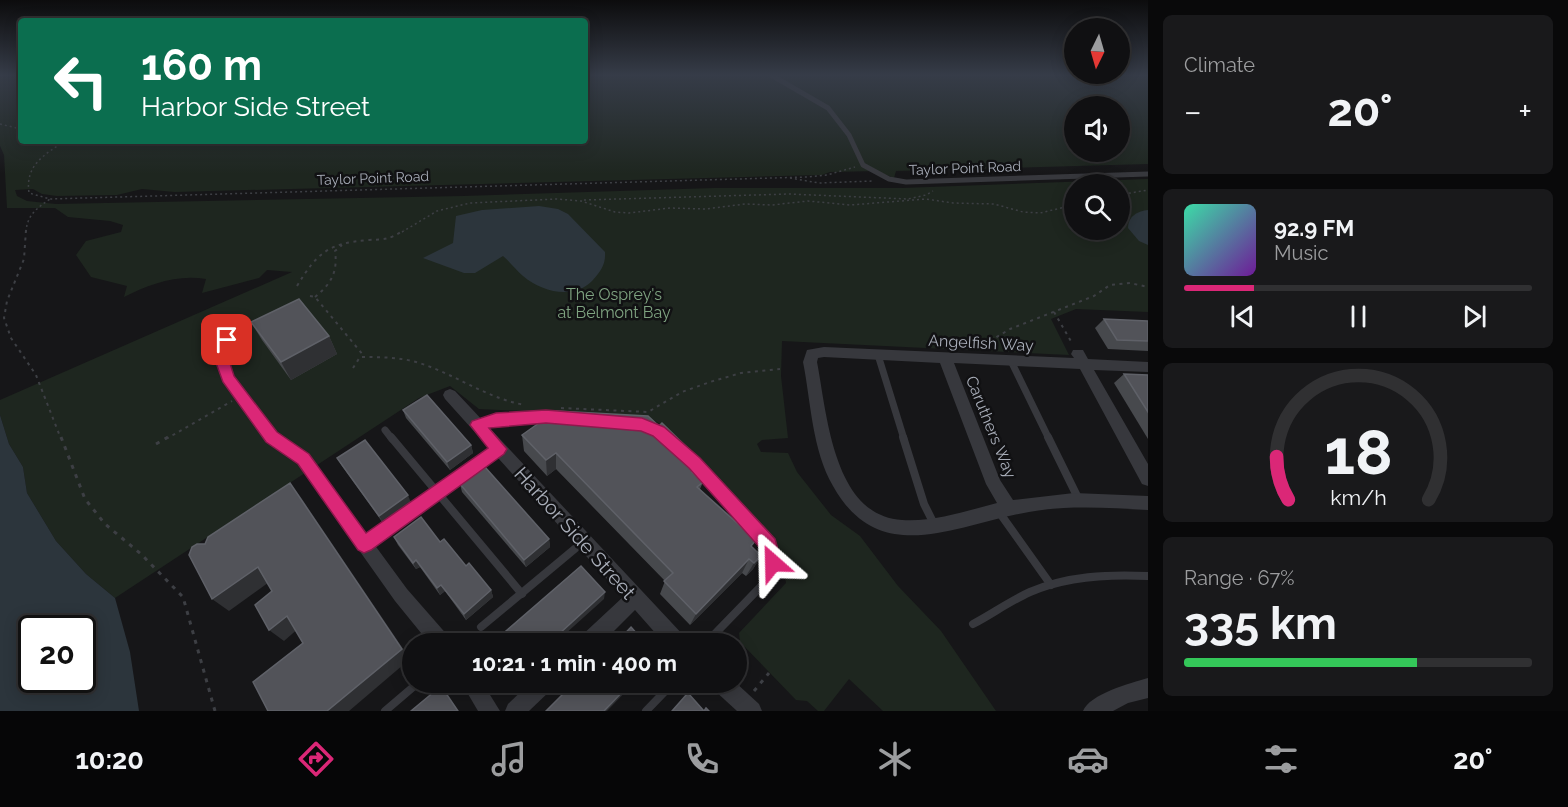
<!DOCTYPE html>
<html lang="en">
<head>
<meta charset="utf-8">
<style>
	body { margin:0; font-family:Raleway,sans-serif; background:#19191b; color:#f1f3f6; height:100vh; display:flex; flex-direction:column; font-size:22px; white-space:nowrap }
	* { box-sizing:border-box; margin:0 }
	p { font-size:20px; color:#9c9d9f }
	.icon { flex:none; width:33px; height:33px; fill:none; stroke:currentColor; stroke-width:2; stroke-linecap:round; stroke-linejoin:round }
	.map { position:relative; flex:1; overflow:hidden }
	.drawer { display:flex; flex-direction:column; gap:15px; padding:15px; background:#09090a; width:420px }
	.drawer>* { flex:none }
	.hud { position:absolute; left:18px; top:18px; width:570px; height:126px; border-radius:6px; box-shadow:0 3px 15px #0003,0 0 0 2px #303032; background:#0b6e4f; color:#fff; overflow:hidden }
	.needle { width:39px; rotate:185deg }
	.buttons { position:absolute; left:1064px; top:18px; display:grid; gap:12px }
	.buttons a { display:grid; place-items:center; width:66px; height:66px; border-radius:50%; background:#101012; box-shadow:0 3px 15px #0003,0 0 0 2px #303032; font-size:30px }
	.speed { position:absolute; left:18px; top:615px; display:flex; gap:12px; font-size:30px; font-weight:700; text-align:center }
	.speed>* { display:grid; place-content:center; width:78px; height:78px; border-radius:50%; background:#101012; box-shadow:0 3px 15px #0003,0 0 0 2px #303032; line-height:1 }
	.speed .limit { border:3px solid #111; border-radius:9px; background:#fff; color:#111 }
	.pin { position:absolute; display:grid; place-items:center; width:51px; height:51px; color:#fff; margin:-26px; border-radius:12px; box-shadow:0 3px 9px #0006 }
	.me { position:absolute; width:66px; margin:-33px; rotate:335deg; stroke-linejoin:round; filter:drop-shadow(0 0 4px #0008) }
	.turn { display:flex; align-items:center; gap:21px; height:126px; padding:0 24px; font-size:27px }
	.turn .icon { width:78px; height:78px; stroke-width:2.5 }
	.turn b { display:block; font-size:42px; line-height:51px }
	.big { font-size:45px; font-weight:700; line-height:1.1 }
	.drawer .widget { flex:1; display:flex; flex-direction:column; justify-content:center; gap:9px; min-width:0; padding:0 21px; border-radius:9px; background:#19191b }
	.drawer .dial { align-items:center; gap:0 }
	.dial svg { height:156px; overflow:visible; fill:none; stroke:#303032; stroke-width:7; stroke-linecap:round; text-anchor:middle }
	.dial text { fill:#f1f3f6; stroke:none }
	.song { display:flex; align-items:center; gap:18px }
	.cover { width:72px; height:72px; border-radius:9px; background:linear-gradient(135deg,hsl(160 70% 55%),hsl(280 70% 35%)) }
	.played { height:6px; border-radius:3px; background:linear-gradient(90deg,#db2777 20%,#303032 20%) }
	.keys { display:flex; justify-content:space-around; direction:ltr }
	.heat { display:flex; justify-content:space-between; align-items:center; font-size:33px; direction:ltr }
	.charge { height:9px; border-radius:4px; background:linear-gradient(90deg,#34c759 67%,#303032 0) }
	.trip { position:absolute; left:402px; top:633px; width:345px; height:60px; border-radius:30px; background:#101012; box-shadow:0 3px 15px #0003,0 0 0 2px #303032; font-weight:700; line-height:60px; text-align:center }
	.dock { display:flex; height:96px; justify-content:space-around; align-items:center; background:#060607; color:#9c9d9f }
	.dock .icon { width:42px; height:42px }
	.dock .active { color:#db2777 }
	.dock b { font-size:27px; color:#f1f3f6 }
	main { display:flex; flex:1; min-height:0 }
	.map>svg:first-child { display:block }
</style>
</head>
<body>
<main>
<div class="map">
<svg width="1148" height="711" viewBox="0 0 1148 711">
	<rect width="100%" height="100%" fill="#161618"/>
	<path fill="#1e261f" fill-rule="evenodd" d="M0,75H21V141H585V75H1148V164L896,171L894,178L877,171L830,172L822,175L175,192L142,189L117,195L57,196L42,194L33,189L15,190L17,196L27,201L56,204L463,196L714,188H902L1148,179V312L1076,309L1051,319L1069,355L782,341L781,376L788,438L762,440L757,444L761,452L788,453L797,472L831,515L860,536L898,586L941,631L996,711H883L849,679L824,711H818L807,701L796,700L740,642L739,633L786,583L782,556L668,429L649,417L479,409L450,386L419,398L115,598L86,574L56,541L27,493L23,467L9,444L0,415V400L292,272L267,270L259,278L202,293L206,279C178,274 149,284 124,297L127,286L91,277L76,255L86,241L121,232L123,225L110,221L68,217L55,208H7L4,155L0,146ZM1074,106H1119V152H1074ZM1074,184H1119V230H1074Z"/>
	<g fill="#2c353c" fill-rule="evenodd">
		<path d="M539,206L558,209L568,214L605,252C606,265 600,272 592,281C573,300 542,292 523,276C516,270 510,262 503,256L475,273H464L423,258L453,243L456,216L482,210Z"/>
		<path d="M1148,210V245L1139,241L1128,228C1128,216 1138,211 1148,210Z"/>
		<path d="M0,415L9,444L23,467L27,493L56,541L86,574L115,598L130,652L139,711H0ZM82,628V680H32V628Z"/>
	</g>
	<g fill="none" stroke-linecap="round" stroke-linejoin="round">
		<g stroke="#3d3f44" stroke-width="1.5" stroke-dasharray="2 3" stroke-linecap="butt">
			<path d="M0,124L21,129"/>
			<path d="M65,141C44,155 25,165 29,193L50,199L807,177L827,175L855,167"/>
			<path d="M790,178L819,183L873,181"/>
			<path d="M1119,195L1148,190"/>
			<path d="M584,200L789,194L908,199L926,195L933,191"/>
			<path d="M26,232C27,215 37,208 50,199"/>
			<path d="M402,232L437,211L470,203L557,199L581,201L615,212L629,213L670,208L705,209L745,204L772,205L808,201L850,205L926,199L953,203L994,204L1023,212L1040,213L1074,205"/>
		</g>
		<g stroke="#3d3f44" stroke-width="2" stroke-dasharray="3 4.5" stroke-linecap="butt">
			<path d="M26,230L24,259L7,301L4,318L11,338L36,375L61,439"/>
			<path d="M297,286C317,253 328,243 369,240C387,239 388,240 404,230"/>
			<path d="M310,296L315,297L364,356"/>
			<path d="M315,297C331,284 338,272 335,251L342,245"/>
			<path d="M1054,312L1072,343"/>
			<path d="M990,341L1010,329L1094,296L1110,285L1130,283L1148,287"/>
			<path d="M353,368L360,357C379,357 398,357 416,362C454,373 485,398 525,405"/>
			<path d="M561,408L648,412L682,392L710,382L741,373L780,369"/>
			<path d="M166,439L232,401"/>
		</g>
		<g stroke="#3d3f44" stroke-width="3" stroke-dasharray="4 6" stroke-linecap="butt">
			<path d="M61,437L85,499L105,524L141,554L183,597L215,711"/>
			<path d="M156,444L168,437"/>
			<path d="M754,691L769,673"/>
		</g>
		<path stroke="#37383d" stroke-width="5" d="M771,75L828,108L849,135L863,165L889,179L906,182L1148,174"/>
		<g stroke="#37383d" stroke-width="7">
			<path d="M227,340L222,360L228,378L273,439"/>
			<path d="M878,355L904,439"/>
			<path d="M1011,361L1049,439"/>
			<path d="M478,425L505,416L555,417"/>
			<path d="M385,430L392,439"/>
		</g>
		<g stroke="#37383d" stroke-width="8">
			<path d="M271,437L303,459"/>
			<path d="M391,437L522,594"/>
			<path d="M903,437L924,504L935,526"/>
			<path d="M1048,437L1079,500"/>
			<path d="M696,464L769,545L773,563L769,578L705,644"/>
			<path d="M999,512L1051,585"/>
			<path d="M365,545L499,449"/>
			<path d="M973,624C992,614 1010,601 1030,592C1067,576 1108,574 1148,576"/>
			<path d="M481,627L583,542"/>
			<path d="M385,711L419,682"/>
			<path d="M646,711L674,682"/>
		</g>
		<g fill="#37383d" fill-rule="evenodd">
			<path d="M824,347L1074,358L1071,354L1073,350H1083L1088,359L1148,362V372L1094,370L1148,464V486L1142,484L1080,369L954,363L1000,480L1013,500L1074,493L1148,496V510C1109,508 1068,505 1029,512C957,524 880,570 833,486C812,450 811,402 803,362L807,350ZM824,357L940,363L986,484L997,503C966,511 934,522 902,520C833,516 827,413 817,362L818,358Z"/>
			<path d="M450,389L455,391L685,637L687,644H665L635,610L601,644H578L580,637L623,597L445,399L443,395L445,391Z"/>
			<path d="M303,452L308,454L407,589L449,637L451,644H430L395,601L298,464L295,459L298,454Z"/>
			<path d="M1148,678V698L1128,703L1113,711H1083C1090,694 1130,683 1148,678Z"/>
			<path d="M461,682H482L500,711H478Z"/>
			<path d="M531,682H554L552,689L529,711H505L508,704Z"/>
			<path d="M711,682H735L759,704L762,711H737L713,689Z"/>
		</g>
	</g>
	<g fill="#47494d">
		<path d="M1104,319L1148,321V351L1108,349L1095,328Z"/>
		<path d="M251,322L329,336L337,354L291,380L262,340Z"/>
		<path d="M1124,374L1148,375V439L1114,383Z"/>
		<path d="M403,410L471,445L473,453L450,470L406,418Z"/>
		<path d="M522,435L698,478L703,482L700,489L752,548L761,556L753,569L746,576L742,573L690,625L660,594L665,581L556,469L547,476L524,451Z"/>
		<path d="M337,458L411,503L383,523L342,466Z"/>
		<path d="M460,484L549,539L550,547L526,567L462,492Z"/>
		<path d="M394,537L440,542L491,590L493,597L466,620L445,591L440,595L420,567L416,569L398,545Z"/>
	</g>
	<g fill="#2f3033">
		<path d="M329,336L337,354L291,380L281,362Z"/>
		<path d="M471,445L473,453L450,470L447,462Z"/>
		<path d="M556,453V469L547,476L546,460Z"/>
		<path d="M703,463L698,478L692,472Z"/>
		<path d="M290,483L302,499L410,659L349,711H327Z"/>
		<path d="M408,495L411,503L383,523L379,516Z"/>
		<path d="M549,539L550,547L526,567L524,560Z"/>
		<path d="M761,556L753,569L746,576L754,563Z"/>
		<path d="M749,559L742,573L690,625L696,614Z"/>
		<path d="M416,560L420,567L416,569L413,563Z"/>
		<path d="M258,567L272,580L229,611L212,599Z"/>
		<path d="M441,585L445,591L440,595L437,588Z"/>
		<path d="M491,590L493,597L466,620L464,614Z"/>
		<path d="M605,592L604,599L554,644H548Z"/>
		<path d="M287,616L300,627L284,641L269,630Z"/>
		<path d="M632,682H635L607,711H604Z"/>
	</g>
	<g fill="#525359" stroke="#5f6168" stroke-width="1.5">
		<path d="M299,299L329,336L281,362L251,322Z"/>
		<path d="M1104,319L1148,321V341L1117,340Z"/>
		<path d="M1124,374L1148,375V412Z"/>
		<path d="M427,395L471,445L447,462L403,410Z"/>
		<path d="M556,411L648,416L659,426L662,423L703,463L692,472L703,482L697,487L756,540L751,546L761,556L754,563L749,559L696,614L664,581L673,573L556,453L546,460L522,435Z"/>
		<path d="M365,440L408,495L379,516L337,458Z"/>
		<path d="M485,467L549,539L524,560L460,484Z"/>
		<path d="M290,483L402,649L327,711H268L253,682L303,643L287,616L269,630L255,605L272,591L258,567L212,599L189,555L192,547L197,544H205L208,537Z"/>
		<path d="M421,517L440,542L444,539L466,566L469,563L491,590L464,614L441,585L437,588L416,560L413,563L394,537Z"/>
		<path d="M581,566L605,592L548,644H491Z"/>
		<path d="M631,627L646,644H615Z"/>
		<path d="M575,682H632L604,711H546Z"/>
		<path d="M441,686L458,711H411Z"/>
		<path d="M688,693L704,711L706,708L709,711H672Z"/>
	</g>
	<linearGradient id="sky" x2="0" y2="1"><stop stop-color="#0c0c0d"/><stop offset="0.43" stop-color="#363c48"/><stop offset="1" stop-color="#363c48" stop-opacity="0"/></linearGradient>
	<rect width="1148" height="174" fill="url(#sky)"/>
	<path fill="#db2777" stroke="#8e194d" stroke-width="1.5" d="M227,335L234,340L229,360L234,376L277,432L309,454L366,533L488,448L470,425L472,421L496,413L546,410L642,418L664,427L700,458L775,539L782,563L780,569L773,571L767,569L761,549L689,468L653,436L641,431L546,423L489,428L507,449L504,454L371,550L364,553L358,550L298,464L266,442L223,382L215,360L221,340Z"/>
	<g text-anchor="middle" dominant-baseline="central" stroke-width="5" stroke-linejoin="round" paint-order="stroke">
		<g font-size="14" fill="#a8adb8" stroke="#111113">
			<text transform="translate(965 168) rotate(-2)">Taylor Point Road</text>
			<text transform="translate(373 178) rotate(-2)">Taylor Point Road</text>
		</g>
		<g font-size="16" fill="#7fa381" stroke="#111113">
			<text x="614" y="294">The Osprey's<tspan x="614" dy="18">at Belmont Bay</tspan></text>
		</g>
		<g font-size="16" fill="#a8adb8" stroke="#111113">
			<text transform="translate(981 343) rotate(3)">Angelfish Way</text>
			<text transform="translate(991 427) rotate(68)">Caruthers Way</text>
		</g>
		<g font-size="20" fill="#a8adb8" stroke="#111113">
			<text transform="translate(575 533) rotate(48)">Harbor Side Street</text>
		</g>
	</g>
</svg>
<div class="buttons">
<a><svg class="needle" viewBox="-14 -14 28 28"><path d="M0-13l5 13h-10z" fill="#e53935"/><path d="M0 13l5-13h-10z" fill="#9c9d9f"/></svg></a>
<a><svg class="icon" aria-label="sound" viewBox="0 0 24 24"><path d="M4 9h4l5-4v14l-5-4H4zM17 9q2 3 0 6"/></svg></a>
<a><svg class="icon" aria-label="search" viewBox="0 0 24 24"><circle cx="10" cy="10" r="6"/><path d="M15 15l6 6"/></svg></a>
</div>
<div class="speed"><div class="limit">20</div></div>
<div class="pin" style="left:227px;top:340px;background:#d93025"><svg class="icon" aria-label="arrive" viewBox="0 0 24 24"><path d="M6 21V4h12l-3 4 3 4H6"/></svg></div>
<svg class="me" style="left:773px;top:563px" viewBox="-20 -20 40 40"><path d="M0-17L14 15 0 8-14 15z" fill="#db2777" stroke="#fff" stroke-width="4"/></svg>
<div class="trip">10:21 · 1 min · 400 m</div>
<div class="hud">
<div class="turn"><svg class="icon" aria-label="left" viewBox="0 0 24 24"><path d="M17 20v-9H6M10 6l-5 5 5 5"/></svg><div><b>160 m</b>Harbor Side Street</div></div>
</div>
</div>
<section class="drawer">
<div class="widget"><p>Climate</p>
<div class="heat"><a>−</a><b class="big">20°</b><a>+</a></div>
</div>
<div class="widget">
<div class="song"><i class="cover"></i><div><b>92.9 FM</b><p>Music</p></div></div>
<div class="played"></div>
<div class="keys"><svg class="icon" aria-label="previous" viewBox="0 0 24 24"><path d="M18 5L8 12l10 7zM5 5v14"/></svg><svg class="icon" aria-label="pause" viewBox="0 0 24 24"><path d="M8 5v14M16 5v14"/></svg><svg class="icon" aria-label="next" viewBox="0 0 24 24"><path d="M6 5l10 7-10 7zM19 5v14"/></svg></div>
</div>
<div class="widget dial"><svg viewBox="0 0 100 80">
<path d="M14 69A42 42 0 1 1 86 69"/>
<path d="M14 69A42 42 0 0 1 8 47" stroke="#db2777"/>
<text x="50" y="56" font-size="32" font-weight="700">18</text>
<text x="50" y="72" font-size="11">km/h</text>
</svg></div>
<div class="widget"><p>Range · 67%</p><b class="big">335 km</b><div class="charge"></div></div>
</section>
</main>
<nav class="dock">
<b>10:20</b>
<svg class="icon active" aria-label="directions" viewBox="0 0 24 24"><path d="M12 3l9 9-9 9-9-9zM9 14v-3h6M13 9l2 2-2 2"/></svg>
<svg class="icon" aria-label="music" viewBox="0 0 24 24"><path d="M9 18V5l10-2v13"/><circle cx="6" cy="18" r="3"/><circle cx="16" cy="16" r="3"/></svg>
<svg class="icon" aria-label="phone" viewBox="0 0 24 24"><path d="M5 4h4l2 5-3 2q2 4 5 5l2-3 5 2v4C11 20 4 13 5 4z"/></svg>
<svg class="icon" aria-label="climate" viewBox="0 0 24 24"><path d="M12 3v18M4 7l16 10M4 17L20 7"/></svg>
<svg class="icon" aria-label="car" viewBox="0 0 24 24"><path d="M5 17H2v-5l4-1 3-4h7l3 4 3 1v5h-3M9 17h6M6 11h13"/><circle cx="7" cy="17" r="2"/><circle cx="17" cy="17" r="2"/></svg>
<svg class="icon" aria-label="filters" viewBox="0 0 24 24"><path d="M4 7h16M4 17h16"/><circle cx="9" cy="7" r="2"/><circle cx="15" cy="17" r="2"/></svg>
<b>20°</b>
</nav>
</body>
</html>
